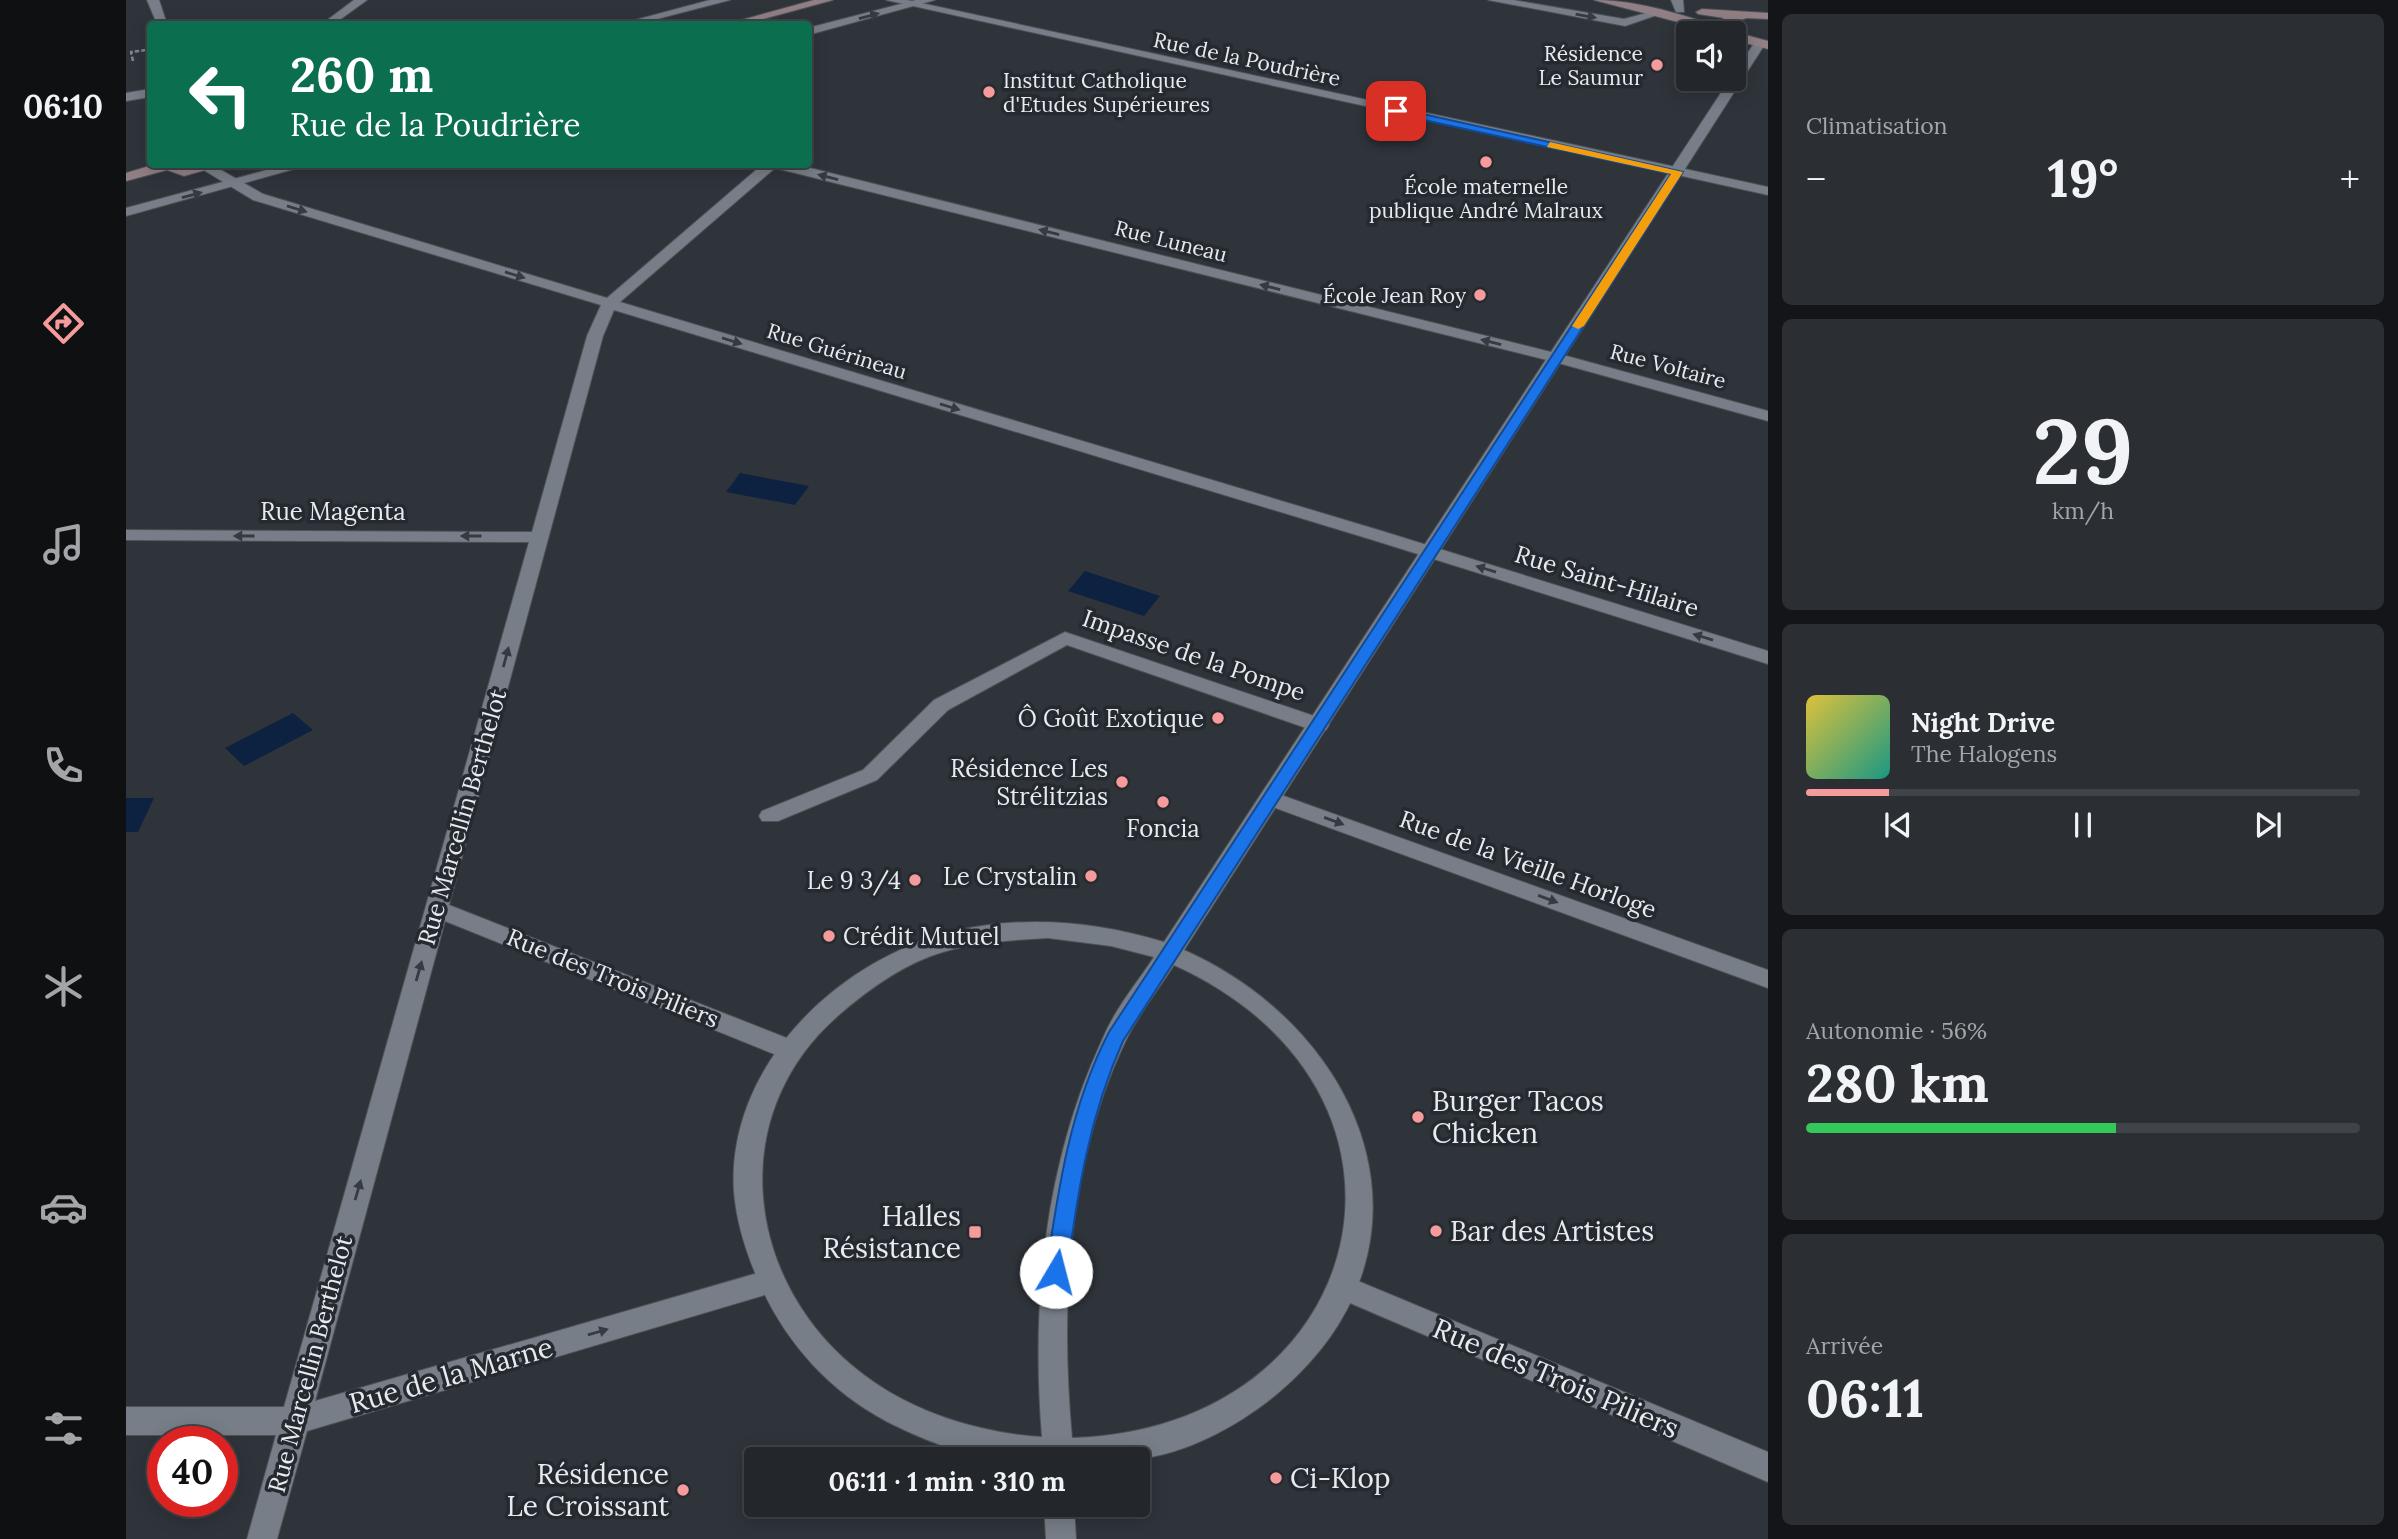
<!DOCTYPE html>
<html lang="fr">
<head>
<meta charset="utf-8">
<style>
	body { margin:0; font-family:Lora,serif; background:#2b2f34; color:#f1f3f6; height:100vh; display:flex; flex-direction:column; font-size:26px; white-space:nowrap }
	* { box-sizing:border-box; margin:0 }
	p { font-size:23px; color:#a3a5a9 }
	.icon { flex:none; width:38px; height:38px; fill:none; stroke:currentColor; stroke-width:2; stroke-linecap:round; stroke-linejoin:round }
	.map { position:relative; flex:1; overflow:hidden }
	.details { display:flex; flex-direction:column; gap:14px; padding:14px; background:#131518; width:630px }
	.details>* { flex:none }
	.guide { position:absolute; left:21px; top:21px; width:665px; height:147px; border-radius:7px; box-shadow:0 4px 18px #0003,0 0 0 2px #404448; background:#0b6e4f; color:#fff; overflow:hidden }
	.controls { position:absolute; left:1550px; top:21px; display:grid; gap:14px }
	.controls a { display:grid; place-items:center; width:70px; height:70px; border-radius:7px; background:#23272c; box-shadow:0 4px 18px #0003,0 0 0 2px #404448; font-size:35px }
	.speed { position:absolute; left:21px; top:1426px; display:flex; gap:14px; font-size:35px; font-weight:700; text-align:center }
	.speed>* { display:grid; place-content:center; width:91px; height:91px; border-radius:50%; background:#23272c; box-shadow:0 4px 18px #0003,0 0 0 2px #404448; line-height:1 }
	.speed .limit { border:10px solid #d22; background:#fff; color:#111 }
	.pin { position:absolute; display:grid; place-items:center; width:60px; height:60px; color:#fff; margin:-30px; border-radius:14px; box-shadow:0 4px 10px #0006 }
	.me { position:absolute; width:77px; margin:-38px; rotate:8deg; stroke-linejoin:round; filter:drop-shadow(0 0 5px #0008) }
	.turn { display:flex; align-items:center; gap:24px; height:147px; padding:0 28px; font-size:32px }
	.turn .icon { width:91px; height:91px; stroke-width:2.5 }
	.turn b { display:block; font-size:49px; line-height:60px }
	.big { font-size:52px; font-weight:700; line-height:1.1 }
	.details .card { flex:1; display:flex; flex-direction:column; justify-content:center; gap:10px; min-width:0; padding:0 24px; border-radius:10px; background:#2b2f34 }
	.details .dial { align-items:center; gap:0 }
	.dial b { font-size:91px; line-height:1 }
	.song { display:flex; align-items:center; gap:21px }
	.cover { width:84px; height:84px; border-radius:10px; background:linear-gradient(135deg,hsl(50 70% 55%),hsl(170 70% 35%)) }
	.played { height:7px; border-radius:4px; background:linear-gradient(90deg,#f59b9b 15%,#404448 15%) }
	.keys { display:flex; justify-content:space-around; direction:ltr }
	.heat { display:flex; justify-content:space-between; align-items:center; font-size:38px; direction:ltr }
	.charge { height:10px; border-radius:5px; background:linear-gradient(90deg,#34c759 56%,#404448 0) }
	.trip { position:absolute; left:618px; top:1447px; width:406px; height:70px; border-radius:7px; background:#23272c; box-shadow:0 4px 18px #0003,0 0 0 2px #404448; font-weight:700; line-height:70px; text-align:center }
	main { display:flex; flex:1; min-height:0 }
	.tab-bar { display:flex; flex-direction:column; width:126px; justify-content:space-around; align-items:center; background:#0e1012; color:#a3a5a9 }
	.tab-bar .icon { width:49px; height:49px }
	.tab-bar .current { color:#f59b9b }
	.tab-bar b { font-size:32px; color:#f1f3f6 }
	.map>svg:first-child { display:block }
</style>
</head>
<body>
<main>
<nav class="tab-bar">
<b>06:10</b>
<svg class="icon current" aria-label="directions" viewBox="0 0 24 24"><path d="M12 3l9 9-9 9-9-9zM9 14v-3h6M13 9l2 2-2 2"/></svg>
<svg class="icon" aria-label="music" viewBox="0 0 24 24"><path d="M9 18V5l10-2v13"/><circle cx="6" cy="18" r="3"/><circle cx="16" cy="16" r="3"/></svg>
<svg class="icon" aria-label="phone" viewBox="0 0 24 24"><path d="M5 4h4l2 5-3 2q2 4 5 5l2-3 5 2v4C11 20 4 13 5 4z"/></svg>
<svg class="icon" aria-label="climate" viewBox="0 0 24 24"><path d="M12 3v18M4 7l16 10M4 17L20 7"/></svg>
<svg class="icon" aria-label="car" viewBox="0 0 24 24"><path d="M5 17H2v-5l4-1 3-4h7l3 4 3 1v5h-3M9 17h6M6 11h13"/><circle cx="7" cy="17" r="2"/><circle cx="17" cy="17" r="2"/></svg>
<svg class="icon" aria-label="filters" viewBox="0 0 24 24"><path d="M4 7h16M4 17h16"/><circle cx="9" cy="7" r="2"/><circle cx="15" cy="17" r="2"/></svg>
</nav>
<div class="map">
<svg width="1642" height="1539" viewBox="0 0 1642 1539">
	<rect width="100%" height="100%" fill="#2f343b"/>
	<g fill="#0d2240">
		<path d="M614,473L683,486L669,505L600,492Z"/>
		<path d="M959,571L1034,596L1018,616L942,591Z"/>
		<path d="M167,713L187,730L118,766L99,748Z"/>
		<path d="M0,798H28L12,832H0Z"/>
	</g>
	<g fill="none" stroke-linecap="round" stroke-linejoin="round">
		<g stroke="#4d5257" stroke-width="2">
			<g id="service">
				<path d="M584,0H604L512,24H494Z"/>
				<path d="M790,0H809L682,35V28Z"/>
				<path d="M1362,0H1387L1498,19L1528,11L1534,14L1499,26Z"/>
				<path d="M1545,0H1557L1558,12H1550Z"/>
				<path d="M163,164H186L0,216V208Z"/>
				<path d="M939,632L1200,720L1203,725L1200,730H1186L941,645L822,710L751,780L652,821H636L633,816L636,811L737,770L808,700Z"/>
			</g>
		</g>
		<g stroke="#4d5257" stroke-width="2">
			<g id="minor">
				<path d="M21,0H33L41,24H31Z"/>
				<path d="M228,0H241L208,24H196Z"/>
				<path d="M760,0H781L1642,187V195Z"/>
				<path d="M24,89V97L0,101V93Z"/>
				<path d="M637,164H668L1437,355L1642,411V421L1425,361L649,168L494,302L1259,532L1642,651V664L1247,540L488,310L477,336L323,905L671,1042L674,1049L671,1056L662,1059L653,1056L319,921L189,1401L642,1270L652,1273L656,1282L652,1291L642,1294L181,1431L151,1539H121L150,1435H0V1407H158L403,542L0,540V530L406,532L461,336L475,305L127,200L76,169L88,166L137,194L481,298Z"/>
				<path d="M1144,791L1642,970V988L1136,803L1133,798L1136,793Z"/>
				<path d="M1220,1276L1642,1452V1482L1210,1297L1206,1288L1210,1279Z"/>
			</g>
		</g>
		<g stroke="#4d5257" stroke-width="2">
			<g id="tertiary">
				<path d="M1629,42L1639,44L1058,950C1243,1033 1324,1248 1152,1393C1115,1424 1061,1454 1011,1459C988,1462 962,1460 938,1460C917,1460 894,1462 873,1459C835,1455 793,1438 760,1421C705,1392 662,1345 636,1289C622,1258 611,1227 608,1192C600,1066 713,958 829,931C899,915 969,921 1038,942L1604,79H1608V73ZM922,938L985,946L1028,957C1011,983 989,1009 977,1038C919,1162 905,1302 916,1437C854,1433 788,1413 738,1375C619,1286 596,1115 714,1014C743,989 779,963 817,952C851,942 887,940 922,938ZM1048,965C1328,1092 1245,1429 946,1438C934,1307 941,1163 999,1042C1012,1015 1032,990 1048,965Z"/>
				<path d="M918,1505H948L950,1539H920Z"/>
			</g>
		</g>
		<g stroke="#4d5257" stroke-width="2">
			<g id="secondary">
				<path d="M688,0H707L619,24H601Z"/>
				<path d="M1468,0C1528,0 1586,27 1642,41V49L1608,40V33H1594Z"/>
				<path d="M1576,9L1642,13V19L1621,18L1600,24L1594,21L1598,18L1572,14L1570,12Z"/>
				<path d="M30,164L59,168L101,164L58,176L41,170L0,181V173Z"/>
			</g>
		</g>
		<path stroke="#83878d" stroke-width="2.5" stroke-dasharray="4.5 2" stroke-linecap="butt" d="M7,61L5,52L20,50"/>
		<use href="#service" fill="#787e87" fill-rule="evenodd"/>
		<use href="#minor" fill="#787e87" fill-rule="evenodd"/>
		<use href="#tertiary" fill="#787e87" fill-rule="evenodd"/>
		<use href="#secondary" fill="#927f85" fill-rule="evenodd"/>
	</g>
	<defs><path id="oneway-solid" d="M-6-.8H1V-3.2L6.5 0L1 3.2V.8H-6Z" transform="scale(1.75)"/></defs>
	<g fill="#363b42">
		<use href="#oneway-solid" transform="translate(743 16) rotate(-15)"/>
		<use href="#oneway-solid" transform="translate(1460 16) rotate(10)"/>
		<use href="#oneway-solid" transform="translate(702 177) rotate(-166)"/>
		<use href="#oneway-solid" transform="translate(66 195) rotate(-15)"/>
		<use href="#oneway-solid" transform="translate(171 209) rotate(17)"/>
		<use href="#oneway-solid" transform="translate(923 232) rotate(-166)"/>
		<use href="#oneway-solid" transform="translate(389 275) rotate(17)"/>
		<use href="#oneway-solid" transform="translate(1144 287) rotate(-166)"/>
		<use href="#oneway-solid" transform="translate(606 341) rotate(17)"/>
		<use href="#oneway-solid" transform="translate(1365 342) rotate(-166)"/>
		<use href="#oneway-solid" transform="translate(824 407) rotate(17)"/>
		<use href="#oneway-solid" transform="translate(118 536) rotate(-180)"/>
		<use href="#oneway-solid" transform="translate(345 536) rotate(-180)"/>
		<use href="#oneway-solid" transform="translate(1360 569) rotate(-163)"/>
		<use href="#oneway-solid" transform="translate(1577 637) rotate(-163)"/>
		<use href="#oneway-solid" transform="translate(380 657) rotate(-75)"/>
		<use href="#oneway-solid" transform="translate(1208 821) rotate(20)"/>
		<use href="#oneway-solid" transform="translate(1422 899) rotate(20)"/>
		<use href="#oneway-solid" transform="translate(293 971) rotate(-74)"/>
		<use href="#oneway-solid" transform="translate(232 1190) rotate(-74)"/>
		<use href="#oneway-solid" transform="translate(472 1332) rotate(-16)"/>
	</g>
	<path fill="#1a73e8" stroke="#114b97" stroke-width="2" d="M1270,108L1557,172L997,1041C963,1117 952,1190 941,1272L938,1279L930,1282L923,1279L920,1272C932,1190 944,1107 983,1032L1545,174L1266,113Z"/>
	<path fill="#f59e0b" d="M1424,142L1557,172L1458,326L1452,329L1446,326L1545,174L1421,147Z"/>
	<g fill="#f59b9b" stroke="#252a31" stroke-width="2.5">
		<circle cx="1531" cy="65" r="7"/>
		<circle cx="863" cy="92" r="7"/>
		<circle cx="1360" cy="162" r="7"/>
		<circle cx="1354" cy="295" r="7"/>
		<circle cx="1092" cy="718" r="7"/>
		<circle cx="996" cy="782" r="7"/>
		<circle cx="1037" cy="802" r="7"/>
		<circle cx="965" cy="876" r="7"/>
		<circle cx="789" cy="880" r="7"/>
		<circle cx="703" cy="936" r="7"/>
		<circle cx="1292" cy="1117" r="7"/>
		<circle cx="1310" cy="1231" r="7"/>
		<rect x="842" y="1225" width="14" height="14" rx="3.5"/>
		<circle cx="1150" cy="1478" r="7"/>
		<circle cx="557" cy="1490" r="7"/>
	</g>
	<g text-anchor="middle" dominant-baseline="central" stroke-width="7" stroke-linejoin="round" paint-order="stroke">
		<g font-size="21" fill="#e7eaef" stroke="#252a31" text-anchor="end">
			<text x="1517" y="53">Résidence<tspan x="1517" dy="24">Le Saumur</tspan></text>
			<text x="877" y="80" text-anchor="start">Institut Catholique<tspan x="877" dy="24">d'Etudes Supérieures</tspan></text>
			<text x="1360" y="186" text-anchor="middle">École maternelle<tspan x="1360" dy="24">publique André Malraux</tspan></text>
			<text x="1340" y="295">École Jean Roy</text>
		</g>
		<g font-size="21" fill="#e7eaef" stroke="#252a31">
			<text transform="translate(1121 59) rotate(12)">Rue de la Poudrière</text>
			<text transform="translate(1045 241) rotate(14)">Rue Luneau</text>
			<text transform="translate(711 351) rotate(17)">Rue Guérineau</text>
			<text transform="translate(1542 366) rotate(15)">Rue Voltaire</text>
		</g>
		<g font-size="24" fill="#e7eaef" stroke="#252a31">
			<text x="207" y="511">Rue Magenta</text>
			<text transform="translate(1481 581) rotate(17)">Rue Saint-Hilaire</text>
			<text transform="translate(1068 655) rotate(19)">Impasse de la Pompe</text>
			<text transform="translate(336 817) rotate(-74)">Rue Marcellin Berthelot</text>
			<text transform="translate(1402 864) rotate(20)">Rue de la Vieille Horloge</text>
			<text transform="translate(487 978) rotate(22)">Rue des Trois Piliers</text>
			<text transform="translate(184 1364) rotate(-75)">Rue Marcellin Berthelot</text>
		</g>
		<g font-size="24" fill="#e7eaef" stroke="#252a31" text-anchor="end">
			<text x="1078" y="718">Ô Goût Exotique</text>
			<text x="982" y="768">Résidence Les<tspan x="982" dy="28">Strélitzias</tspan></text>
			<text x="1037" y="828" text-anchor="middle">Foncia</text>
			<text x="951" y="876">Le Crystalin</text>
			<text x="775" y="880">Le 9 3/4</text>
			<text x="717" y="936" text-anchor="start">Crédit Mutuel</text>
		</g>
		<g font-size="28" fill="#e7eaef" stroke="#252a31" text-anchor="start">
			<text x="1306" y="1101">Burger Tacos<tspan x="1306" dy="32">Chicken</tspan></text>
			<text x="835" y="1216" text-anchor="end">Halles<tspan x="835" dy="32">Résistance</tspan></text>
			<text x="1324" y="1231">Bar des Artistes</text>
			<text x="543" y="1474" text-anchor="end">Résidence<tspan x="543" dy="32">Le Croissant</tspan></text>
			<text x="1164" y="1478">Ci-Klop</text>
		</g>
		<g font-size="28" fill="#e7eaef" stroke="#252a31">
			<text transform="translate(325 1375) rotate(-16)">Rue de la Marne</text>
			<text transform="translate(1430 1378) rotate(23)">Rue des Trois Piliers</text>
		</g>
	</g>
</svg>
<div class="controls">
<a><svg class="icon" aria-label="sound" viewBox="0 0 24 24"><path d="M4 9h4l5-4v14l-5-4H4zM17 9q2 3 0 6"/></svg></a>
</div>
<div class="speed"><div class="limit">40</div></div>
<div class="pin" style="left:1270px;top:111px;background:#d93025"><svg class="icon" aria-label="arrive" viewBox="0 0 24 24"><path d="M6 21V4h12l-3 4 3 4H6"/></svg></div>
<svg class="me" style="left:930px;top:1272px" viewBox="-20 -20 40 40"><circle r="19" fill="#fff"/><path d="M0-13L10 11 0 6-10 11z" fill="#1a73e8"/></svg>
<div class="trip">06:11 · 1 min · 310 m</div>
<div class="guide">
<div class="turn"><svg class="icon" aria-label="left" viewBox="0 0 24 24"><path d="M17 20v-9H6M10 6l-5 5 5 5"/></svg><div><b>260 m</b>Rue de la Poudrière</div></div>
</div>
</div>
<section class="details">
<div class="card"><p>Climatisation</p>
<div class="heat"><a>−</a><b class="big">19°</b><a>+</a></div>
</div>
<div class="card dial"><b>29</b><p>km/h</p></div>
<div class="card">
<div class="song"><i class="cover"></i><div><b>Night Drive</b><p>The Halogens</p></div></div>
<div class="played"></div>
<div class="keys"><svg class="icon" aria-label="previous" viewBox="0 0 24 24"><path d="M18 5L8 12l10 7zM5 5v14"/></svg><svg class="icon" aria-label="pause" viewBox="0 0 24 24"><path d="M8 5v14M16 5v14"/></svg><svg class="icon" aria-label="next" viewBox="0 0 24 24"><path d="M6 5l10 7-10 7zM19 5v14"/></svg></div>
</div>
<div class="card"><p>Autonomie · 56%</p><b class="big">280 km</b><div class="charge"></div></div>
<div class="card"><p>Arrivée</p><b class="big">06:11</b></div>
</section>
</main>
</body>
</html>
